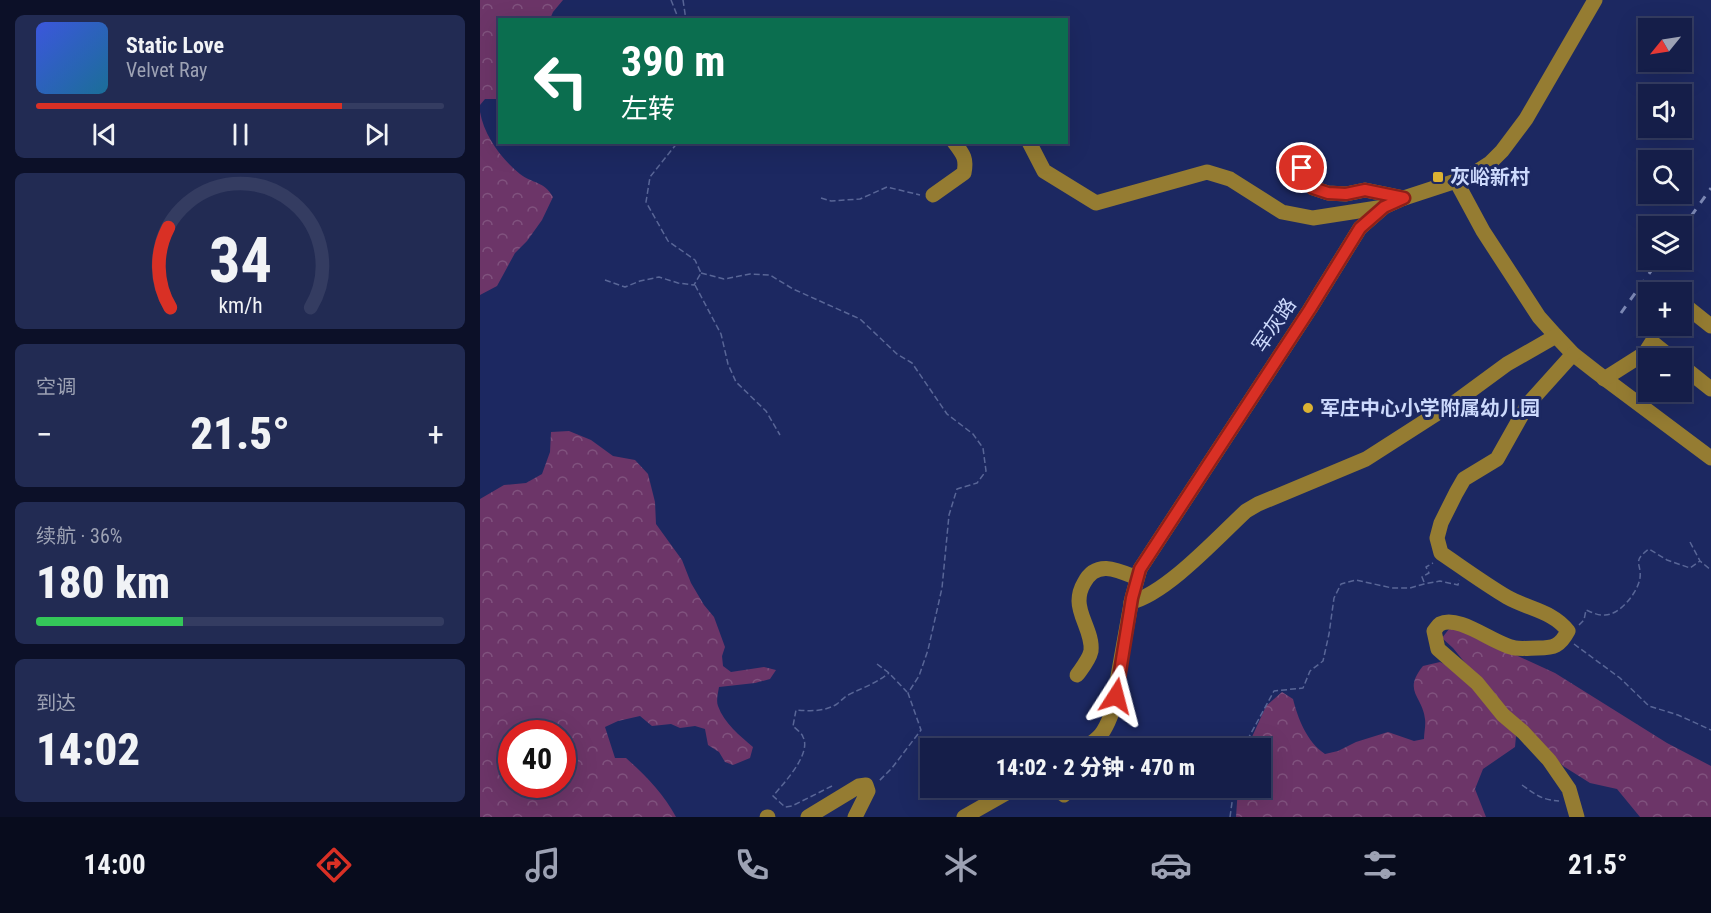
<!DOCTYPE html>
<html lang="zh">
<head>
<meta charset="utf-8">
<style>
	body { margin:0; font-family:"Roboto Condensed","Noto Sans SC",sans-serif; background:#222b53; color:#f1f3f6; height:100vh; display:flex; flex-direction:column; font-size:22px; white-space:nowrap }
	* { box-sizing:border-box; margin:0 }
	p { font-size:20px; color:#9da2b4 }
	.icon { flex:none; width:33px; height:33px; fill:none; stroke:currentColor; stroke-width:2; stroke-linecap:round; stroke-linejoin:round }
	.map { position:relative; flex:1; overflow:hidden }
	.drawer { display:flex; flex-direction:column; gap:15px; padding:15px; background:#0c1028; width:480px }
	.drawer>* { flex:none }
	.banner { position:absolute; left:18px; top:18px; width:570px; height:126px; border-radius:0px; box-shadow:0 6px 24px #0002,0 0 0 2px #343c61; background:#0b6e4f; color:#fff; overflow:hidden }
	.needle { width:39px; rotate:240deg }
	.buttons { position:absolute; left:1158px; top:18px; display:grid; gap:12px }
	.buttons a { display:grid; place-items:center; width:54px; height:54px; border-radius:0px; background:#151e49; box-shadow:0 6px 24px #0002,0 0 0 2px #343c61; font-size:30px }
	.speed { position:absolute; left:18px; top:720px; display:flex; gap:12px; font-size:30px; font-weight:700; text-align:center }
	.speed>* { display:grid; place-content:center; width:78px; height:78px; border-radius:50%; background:#151e49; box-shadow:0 6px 24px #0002,0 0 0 2px #343c61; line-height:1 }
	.speed .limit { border:9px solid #d22; background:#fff; color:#111 }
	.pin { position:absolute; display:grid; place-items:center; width:51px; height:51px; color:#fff; margin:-26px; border:3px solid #fff; border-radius:50%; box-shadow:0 2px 6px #0007 }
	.me { position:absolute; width:66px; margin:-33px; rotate:9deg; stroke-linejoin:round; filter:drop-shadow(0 0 4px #0008) }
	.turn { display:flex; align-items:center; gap:21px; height:126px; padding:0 24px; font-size:27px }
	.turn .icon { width:78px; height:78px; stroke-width:2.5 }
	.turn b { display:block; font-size:42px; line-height:51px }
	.big { font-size:45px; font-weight:800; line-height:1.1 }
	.drawer .widget { flex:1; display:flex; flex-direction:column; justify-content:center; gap:9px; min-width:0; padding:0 21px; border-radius:9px; background:#222b53 }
	.drawer .dial { align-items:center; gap:0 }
	.dial svg { height:156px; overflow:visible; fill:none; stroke:#343c61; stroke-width:7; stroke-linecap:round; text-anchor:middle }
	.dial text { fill:#f1f3f6; stroke:none }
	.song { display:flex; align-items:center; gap:18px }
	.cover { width:72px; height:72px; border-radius:9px; background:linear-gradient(135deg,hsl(230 70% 55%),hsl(200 70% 35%)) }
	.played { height:6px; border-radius:3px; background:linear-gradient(90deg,#d93025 75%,#343c61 75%) }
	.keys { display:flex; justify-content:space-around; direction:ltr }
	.heat { display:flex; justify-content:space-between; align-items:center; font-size:33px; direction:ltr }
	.charge { height:9px; border-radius:4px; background:linear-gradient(90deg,#34c759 36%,#343c61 0) }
	.trip { position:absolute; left:440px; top:738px; width:351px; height:60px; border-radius:0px; background:#151e49; box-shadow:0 6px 24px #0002,0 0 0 2px #343c61; font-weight:800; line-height:60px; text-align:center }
	.tabs { display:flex; height:96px; justify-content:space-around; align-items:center; background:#080c1d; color:#9da2b4 }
	.tabs .icon { width:42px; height:42px }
	.tabs .current { color:#d93025 }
	.tabs b { font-size:27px; color:#f1f3f6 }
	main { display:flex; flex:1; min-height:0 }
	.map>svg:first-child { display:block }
</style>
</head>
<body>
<main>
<section class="drawer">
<div class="widget">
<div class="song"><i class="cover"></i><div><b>Static Love</b><p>Velvet Ray</p></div></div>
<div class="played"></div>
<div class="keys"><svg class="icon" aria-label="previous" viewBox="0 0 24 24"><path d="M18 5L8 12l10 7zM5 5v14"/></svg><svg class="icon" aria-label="pause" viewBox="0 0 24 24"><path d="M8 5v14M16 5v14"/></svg><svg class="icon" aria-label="next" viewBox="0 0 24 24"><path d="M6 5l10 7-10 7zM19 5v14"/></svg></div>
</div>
<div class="widget dial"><svg viewBox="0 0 100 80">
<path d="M14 69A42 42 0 1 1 86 69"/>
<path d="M14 69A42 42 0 0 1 13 28" stroke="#d93025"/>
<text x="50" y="56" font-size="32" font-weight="700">34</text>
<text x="50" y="72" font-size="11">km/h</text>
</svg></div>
<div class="widget"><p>空调</p>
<div class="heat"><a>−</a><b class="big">21.5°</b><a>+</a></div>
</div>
<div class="widget"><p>续航 · 36%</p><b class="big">180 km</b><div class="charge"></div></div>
<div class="widget"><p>到达</p><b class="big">14:02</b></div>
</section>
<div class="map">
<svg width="1231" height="817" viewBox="0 0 1231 817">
	<defs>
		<pattern id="forest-crowns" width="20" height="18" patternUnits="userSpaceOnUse" patternTransform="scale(1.5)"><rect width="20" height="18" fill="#6c3568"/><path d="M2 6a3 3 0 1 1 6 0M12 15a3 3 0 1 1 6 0" fill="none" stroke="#80527e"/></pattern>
	</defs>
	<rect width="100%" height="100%" fill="#1c2861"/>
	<g fill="url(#forest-crowns)" fill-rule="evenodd">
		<path d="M0,0H83L73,12L70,19L20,20L19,99H5L0,105Z"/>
		<path d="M0,112C4,135 21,159 40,174C53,184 64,181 73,197L62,220L47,241L35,253L17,286L0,295Z"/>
		<path d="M89,431L111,440L133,456L155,460L168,474L175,502L176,524L202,560L211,583L224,605L234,617L245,647L242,656L243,666L251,672L284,667L296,670L290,679L275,683L239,687C238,693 236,701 238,706C244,723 260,736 273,747L270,758L253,765L245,762L239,752L228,745L225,729L215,726L200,728L191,724L172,726L160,716L138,721L125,727L135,758H146C165,775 184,794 196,817H0V499L24,485L46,483L62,474L70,452L71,432ZM32,734H82V784H32Z"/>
		<path d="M969,629H983L1012,644L1075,673L1187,743L1231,766V817H1160L1137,789L1110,783L1083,766L1053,736L1026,713L973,648L962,638Z"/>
		<path d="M960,662L979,671L1036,736L1035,747L1003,769L995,789L1006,817H756L758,788H780V748H767L786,706L802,692L813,699C818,719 827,742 845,754L858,751L876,742L908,732L934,741L944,739C944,733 946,725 945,719C943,696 922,692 943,666Z"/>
	</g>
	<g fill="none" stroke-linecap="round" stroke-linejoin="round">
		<g stroke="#596697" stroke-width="1.5" stroke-dasharray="6 3" stroke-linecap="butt">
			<path d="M191,0L199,20"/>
			<path d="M203,0L206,20"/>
			<path d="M341,198L351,201L380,199L407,187L440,195"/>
			<path d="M221,273L244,279L270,274L290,275L313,289L380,319L417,354L432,363L467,414L493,434L503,448L506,471L497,483L477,489L469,515L462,588L448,650L439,676L428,693L441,730L412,768L399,781"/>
			<path d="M125,280L145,287L160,281L179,277L198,283L214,285L221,273L215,260L188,241L166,202L170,177L198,142"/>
			<path d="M215,285L241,334L248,364L256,382L286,411L300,435"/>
			<path d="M1210,542L1220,561L1231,570"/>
			<path d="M944,582L942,577L949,573L946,567L953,563"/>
			<path d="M1099,625L1104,620L1106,610C1111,612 1119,616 1125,615C1140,615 1158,592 1160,578C1162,563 1151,562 1169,549L1187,560L1210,568L1220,561"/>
			<path d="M1094,644L1140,678L1169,706L1198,715L1231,730"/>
			<path d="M397,664L409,673L427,692"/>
			<path d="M763,748L794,691L823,688L830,671L843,661L849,634L854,598L861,584L876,580L912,588H930L944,584L960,581L978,585L979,580"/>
			<path d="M1042,785C1056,795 1062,800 1079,801"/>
			<path d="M352,786L312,806L305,807L293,796C303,784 332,754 323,737C322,733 316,729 313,726L316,710C330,711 344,712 357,704C361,701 364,697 368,695C384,687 395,684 409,673"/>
			<path d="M750,817L754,788"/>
		</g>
		<g stroke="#957c32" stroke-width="15">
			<path d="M549,142L564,171L616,203L727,172L750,179L802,212L833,218L904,207"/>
			<path d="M821,158L822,168L833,188L848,193L866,194L885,190L924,198"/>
			<path d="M976,181L1003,231L1059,317L1076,336L1093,354L1116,372L1231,458"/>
			<path d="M453,195L484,173C487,158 483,154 474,142"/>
			<path d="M1202,303L1231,326"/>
			<path d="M1093,354L1048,404L1017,459L984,479L976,493L961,523L957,538L961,553C983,568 1005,584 1027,597C1048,609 1073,611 1088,631C1080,646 1074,648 1058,648C1051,648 1042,649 1035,648C1015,645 979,614 960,624C957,626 956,629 954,631L958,649L997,683L1023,715L1043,732L1069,760L1089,789L1097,817"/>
			<path d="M1202,366L1231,389"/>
			<path d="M1124,379L1165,353L1172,342L1192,358"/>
			<path d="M651,602C686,594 738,537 766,511L778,504L886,459L978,400L1027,364L1076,336"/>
			<path d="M597,675C602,668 609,660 611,651C613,634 599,617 599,601C599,595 601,588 604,583C616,559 638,570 657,578"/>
			<path d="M604,748C620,738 624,733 631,715L652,598L660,569L830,309L880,228L904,207L924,198L976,181L996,172L1010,163L1022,151L1046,119L1115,0"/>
			<path d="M581,788L584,795"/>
			<path d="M287,817H288"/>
			<path d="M328,817L379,786L386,785L388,791L375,817"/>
			<path d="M484,817L535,788"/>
		</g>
		<g stroke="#7d89b6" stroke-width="3" stroke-dasharray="8 8" stroke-linecap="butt">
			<path d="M1202,229L1231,188"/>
			<path d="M1141,313L1179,260"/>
		</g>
	</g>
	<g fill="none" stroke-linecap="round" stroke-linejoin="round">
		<g stroke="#8d1f18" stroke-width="15">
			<path id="route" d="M636,696L652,598L660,569L830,309L880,228L904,207L924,198L885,190L866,194L848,193L833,188L822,168"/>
		</g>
		<use href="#route" stroke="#d93025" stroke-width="10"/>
	</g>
	<g fill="#dbb233" stroke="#1c2861" stroke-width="2">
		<rect x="952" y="171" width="12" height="12" rx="3"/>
		<circle cx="828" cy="408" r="6"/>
	</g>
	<g text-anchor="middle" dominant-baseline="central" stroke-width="6" stroke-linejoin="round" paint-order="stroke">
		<g font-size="20" font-weight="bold" fill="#ccd9fc" stroke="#1c2861" text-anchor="start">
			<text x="970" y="177">灰峪新村</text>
			<text x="840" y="408">军庄中心小学附属幼儿园</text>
		</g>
		<g font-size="20" fill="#ccd9fc" stroke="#1c2861">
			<text transform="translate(794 325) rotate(-56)">军灰路</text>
		</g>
	</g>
</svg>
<div class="buttons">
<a><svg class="needle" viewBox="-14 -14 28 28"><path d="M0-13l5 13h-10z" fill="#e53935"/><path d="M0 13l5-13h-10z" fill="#9da2b4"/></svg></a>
<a><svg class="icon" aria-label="sound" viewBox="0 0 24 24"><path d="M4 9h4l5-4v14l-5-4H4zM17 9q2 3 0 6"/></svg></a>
<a><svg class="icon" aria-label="search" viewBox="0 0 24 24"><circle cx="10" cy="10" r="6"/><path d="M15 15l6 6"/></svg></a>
<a><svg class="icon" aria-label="layers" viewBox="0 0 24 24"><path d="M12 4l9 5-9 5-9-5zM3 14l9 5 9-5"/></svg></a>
<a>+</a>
<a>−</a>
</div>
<div class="speed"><div class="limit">40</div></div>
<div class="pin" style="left:822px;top:168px;background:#d93025"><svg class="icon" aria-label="arrive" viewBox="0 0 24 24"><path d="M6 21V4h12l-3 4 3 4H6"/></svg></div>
<svg class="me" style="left:636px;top:696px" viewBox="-20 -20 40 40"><path d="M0-17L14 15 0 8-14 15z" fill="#d93025" stroke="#fff" stroke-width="4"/></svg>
<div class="trip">14:02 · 2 分钟 · 470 m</div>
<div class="banner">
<div class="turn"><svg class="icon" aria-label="left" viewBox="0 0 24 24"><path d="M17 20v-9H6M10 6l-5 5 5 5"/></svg><div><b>390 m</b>左转</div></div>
</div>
</div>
</main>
<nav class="tabs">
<b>14:00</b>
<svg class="icon current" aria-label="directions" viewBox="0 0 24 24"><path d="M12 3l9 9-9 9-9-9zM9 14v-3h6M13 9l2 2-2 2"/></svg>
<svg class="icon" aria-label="music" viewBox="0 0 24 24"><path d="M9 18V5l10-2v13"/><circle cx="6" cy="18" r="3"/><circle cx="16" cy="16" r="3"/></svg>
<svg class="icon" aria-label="phone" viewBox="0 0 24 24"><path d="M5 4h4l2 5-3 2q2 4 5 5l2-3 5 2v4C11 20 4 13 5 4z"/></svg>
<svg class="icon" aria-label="climate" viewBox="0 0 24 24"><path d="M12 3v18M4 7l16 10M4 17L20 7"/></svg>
<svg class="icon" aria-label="car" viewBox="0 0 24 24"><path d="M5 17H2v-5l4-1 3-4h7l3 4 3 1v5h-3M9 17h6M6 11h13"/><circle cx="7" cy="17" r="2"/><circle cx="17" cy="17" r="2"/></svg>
<svg class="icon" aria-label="filters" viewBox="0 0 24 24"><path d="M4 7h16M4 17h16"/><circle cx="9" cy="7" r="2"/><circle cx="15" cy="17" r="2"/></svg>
<b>21.5°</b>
</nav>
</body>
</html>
